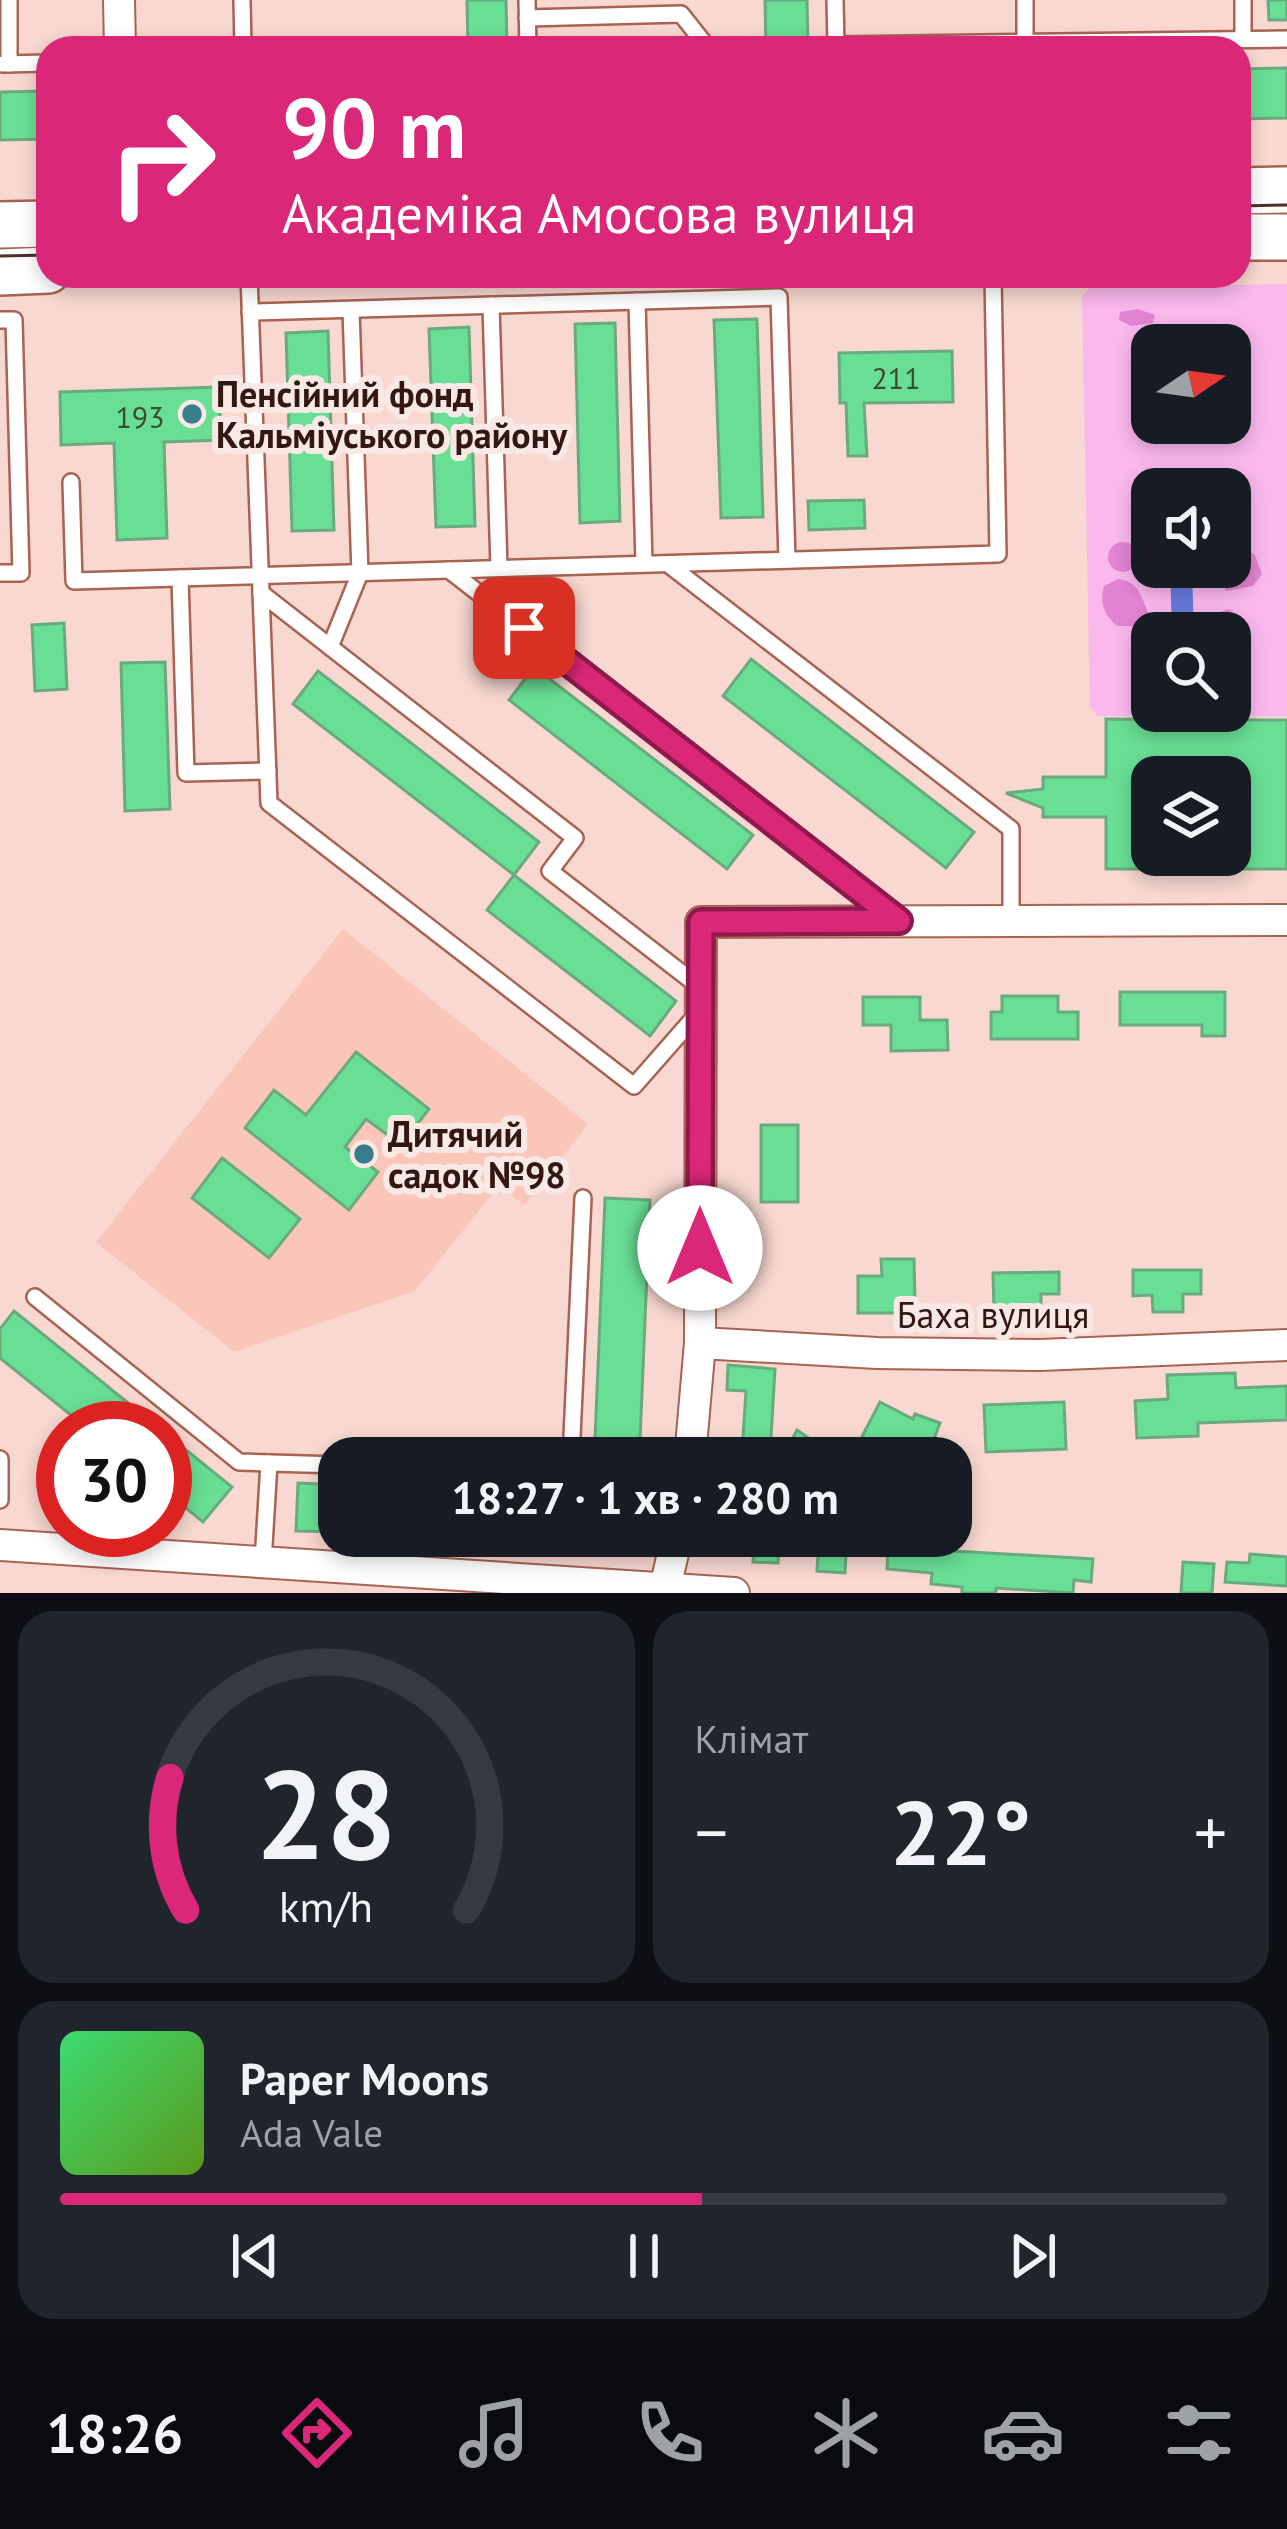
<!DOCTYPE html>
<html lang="uk">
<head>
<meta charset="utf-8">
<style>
	body { margin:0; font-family:"PT Sans",sans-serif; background:#20242c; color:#f1f3f6; height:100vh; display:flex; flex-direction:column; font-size:45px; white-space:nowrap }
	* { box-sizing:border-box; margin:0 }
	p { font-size:39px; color:#9ea1a6 }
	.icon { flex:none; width:66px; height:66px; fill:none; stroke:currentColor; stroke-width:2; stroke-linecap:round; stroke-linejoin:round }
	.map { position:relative; height:1593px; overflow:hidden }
	.panel { display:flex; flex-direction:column; gap:18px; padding:18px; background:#0d0f14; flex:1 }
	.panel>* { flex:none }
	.guide { position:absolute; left:36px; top:36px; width:1215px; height:252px; border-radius:36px; box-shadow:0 6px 18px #0003; background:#db2777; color:#fff; overflow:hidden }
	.needle { width:78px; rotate:77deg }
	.tools { position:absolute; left:1131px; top:324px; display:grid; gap:24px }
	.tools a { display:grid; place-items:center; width:120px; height:120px; border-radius:24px; background:#171b24; box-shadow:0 6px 18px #0003; font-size:60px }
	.speed { position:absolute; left:36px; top:1401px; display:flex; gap:24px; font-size:60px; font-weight:700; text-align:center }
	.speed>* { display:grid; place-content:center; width:156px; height:156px; border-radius:50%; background:#171b24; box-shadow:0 6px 18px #0003; line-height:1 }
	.speed .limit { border:18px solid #d22; background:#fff; color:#111 }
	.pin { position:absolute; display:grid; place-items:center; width:102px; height:102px; color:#fff; margin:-51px; border-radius:24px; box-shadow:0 6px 18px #0006 }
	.me { position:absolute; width:132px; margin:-66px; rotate:0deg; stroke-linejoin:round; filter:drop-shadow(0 0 9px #0008) }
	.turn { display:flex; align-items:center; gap:42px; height:252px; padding:0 48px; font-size:54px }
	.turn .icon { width:156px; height:156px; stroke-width:2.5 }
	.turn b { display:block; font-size:84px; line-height:102px }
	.big { font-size:90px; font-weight:700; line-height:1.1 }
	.panel .card { flex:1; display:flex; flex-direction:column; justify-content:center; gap:18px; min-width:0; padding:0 42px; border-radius:36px; background:#20242c }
	.panel .dial { align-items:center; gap:0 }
	.dial svg { height:312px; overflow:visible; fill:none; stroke:#363941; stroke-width:7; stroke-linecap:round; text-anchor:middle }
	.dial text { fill:#f1f3f6; stroke:none }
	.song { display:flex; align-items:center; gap:36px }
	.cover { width:144px; height:144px; border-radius:18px; background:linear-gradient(135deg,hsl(140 70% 55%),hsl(90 70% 35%)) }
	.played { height:12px; border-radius:6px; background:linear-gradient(90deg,#db2777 55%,#363941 55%) }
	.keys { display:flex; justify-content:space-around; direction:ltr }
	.heat { display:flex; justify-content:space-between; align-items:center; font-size:66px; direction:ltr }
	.panel .tiles { flex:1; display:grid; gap:18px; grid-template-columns:1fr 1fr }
	.card:last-child { grid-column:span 2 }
	.trip { position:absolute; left:318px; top:1437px; width:654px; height:120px; border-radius:36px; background:#171b24; box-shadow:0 6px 18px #0003; font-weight:700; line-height:120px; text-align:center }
	.tabs { display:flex; height:192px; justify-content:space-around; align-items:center; background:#090b0e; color:#9ea1a6 }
	.tabs .icon { width:84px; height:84px }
	.tabs .on { color:#db2777 }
	.tabs b { font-size:54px; color:#f1f3f6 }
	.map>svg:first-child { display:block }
</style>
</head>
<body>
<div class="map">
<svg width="1287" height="1593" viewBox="0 0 1287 1593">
	<rect width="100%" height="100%" fill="#f8d8d0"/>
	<path fill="#fac6b9" d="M343,929L588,1124L524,1205L499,1185L415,1291L234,1352L96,1242Z"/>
	<path fill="#fab8ed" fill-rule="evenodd" d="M1287,284V716H1098L1090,707L1082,296L1090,288ZM1152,345H1230V423H1152ZM1152,489H1230V567H1192L1194,633H1230V711H1152V633H1172L1170,567H1152Z"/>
	<g fill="#e384d2">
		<path d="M1138,309L1155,315L1153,323L1131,326L1119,320L1120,312Z"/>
		<circle cx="1123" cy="557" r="15"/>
		<path d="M1237,542L1255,555L1262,574L1253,586L1226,591L1222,581L1232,567L1230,543Z"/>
		<path d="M1118,579C1145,581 1141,609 1157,626L1152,638L1134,626H1117C1104,615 1099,602 1104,586Z"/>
		<path d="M1229,609L1249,625L1246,637L1231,642L1230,633H1214L1212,627L1220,612Z"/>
	</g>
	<path fill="#6879dd" d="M1170,567H1192L1194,633H1172Z"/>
	<g fill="#69df95" stroke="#69ab7f" stroke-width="3">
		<path d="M467,0H506L507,48H468Z"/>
		<path d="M765,0H807L808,48H766Z"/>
		<path d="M1268,0H1287V20H1269Z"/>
		<path d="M1287,68V118L1239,119V69Z"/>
		<path d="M48,91V139L0,140V92Z"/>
		<path d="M757,319L763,517L721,518L714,320Z"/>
		<path d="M615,323L620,521L580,523L575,324Z"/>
		<path d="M469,327L475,526L436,527L429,329Z"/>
		<path d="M328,331L334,530L292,531L286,333Z"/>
		<path d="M952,351L953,402L864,403L867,456H848L846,403H840L839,353Z"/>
		<path d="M219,387L221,440L164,442L167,538L117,540L114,443L61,445L60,392Z"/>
		<path d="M864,500L865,528L809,530L808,501Z"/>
		<path d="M64,623L67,689L35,691L32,625Z"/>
		<path d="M751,659L974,832L946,868L723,696Z"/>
		<path d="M165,662L170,809L125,811L121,663Z"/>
		<path d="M534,667L753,835L727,869L509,700Z"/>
		<path d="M318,671L539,842L514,875L293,704Z"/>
		<path d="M1106,719L1287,720V869H1230V777H1152V869H1106V817H1043V808L1006,793L1043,789V777H1106Z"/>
		<path d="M514,875L676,1001L650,1036L487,910Z"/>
		<path d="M1120,992H1225V1036H1202V1025H1120Z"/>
		<path d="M1002,996H1058V1012H1078V1039H991V1012H1002Z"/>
		<path d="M863,997H920V1020H947L948,1050L891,1051V1025H863Z"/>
		<path d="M356,1052L429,1109L401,1145L366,1119L345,1147L378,1172L349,1210L245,1128L274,1090L306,1115Z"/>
		<rect x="761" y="1125" width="37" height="77"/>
		<path d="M222,1158L300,1219L269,1258L192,1198Z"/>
		<path d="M605,1198L650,1200L640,1441L595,1439Z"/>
		<path d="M881,1259H914L915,1301H905V1313H858V1276H882Z"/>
		<path d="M1133,1270H1201V1294H1183V1312H1153L1152,1295L1133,1296Z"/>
		<path d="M1059,1272V1294H1041V1311H994L993,1273Z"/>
		<path d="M14,1311L96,1377L159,1428H87L0,1358V1329Z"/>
		<path d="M728,1365L775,1369L770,1454L742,1453L746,1391L727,1390Z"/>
		<path d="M1235,1373L1236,1388L1287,1386V1420L1198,1423V1436L1137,1438L1135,1401L1168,1399L1167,1375Z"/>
		<path d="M880,1402L913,1419L915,1414L940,1423L927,1458L892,1443L884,1458H875L856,1448Z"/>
		<path d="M1064,1402L1066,1449L986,1452L984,1405Z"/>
		<path d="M797,1430L837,1458H782Z"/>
		<path d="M165,1433L232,1487L203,1522L165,1491Z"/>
		<path d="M298,1483L339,1485V1532L296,1531Z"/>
		<path d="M755,1536H780L778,1563L753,1562Z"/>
		<path d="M819,1536H847L845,1573L817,1571Z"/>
		<path d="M889,1536H956L955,1551L1093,1559L1091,1582L1074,1580L1073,1593L996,1588V1593H962V1587L931,1584L932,1573L887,1569Z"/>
		<path d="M1250,1554L1287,1557V1586L1225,1582L1227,1562L1249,1563Z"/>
		<path d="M1183,1562L1214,1564L1212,1593H1181Z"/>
	</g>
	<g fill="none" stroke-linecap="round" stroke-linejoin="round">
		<g stroke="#a86353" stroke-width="20">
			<g id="lane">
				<path d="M9,0V64"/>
				<path d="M242,0L243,48"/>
				<path d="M527,0L528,48"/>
				<path d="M835,0L836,45L1287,39"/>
				<path d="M1025,0V43"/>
				<path d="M1243,0V39"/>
				<path d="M527,18L681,14L708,48"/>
				<path d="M3,64L48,63"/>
				<path d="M249,276L269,803L634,1086L698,1013"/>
				<path d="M637,301L644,564"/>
				<path d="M491,305L499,568"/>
				<path d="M250,312L779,297L787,560"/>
				<path d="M0,320H14L21,573H0"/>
				<path d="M71,482L74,581L998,554L993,276"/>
				<path d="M668,564L1011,829V920"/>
				<path d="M449,570L897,919"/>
				<path d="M180,578L186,773L268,771"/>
				<path d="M261,593L575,838L550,871L701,988"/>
				<path d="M330,647L360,573L351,310"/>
				<path d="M35,1297L239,1462L339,1465"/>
				<path d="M571,1458L583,1198"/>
				<path d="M0,1459V1500"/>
				<path d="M263,1562L269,1463"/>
			</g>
		</g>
		<g stroke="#a86353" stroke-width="34">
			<g id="street">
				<path d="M119,0L120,48"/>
				<path d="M700,1343L877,1353L1040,1355L1287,1345"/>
				<path d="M690,1458L700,1343L701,922L1287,920"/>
				<path d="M0,1545L734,1593"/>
				<path d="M665,1588L677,1536"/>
			</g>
		</g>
		<g stroke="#a86353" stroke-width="50">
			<g id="primary">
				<path d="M1239,191L1287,190"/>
				<path d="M0,225L48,224"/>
				<path d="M1239,237H1287"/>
				<path d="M0,272L48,270"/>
			</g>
		</g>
		<use href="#lane" stroke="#fff" stroke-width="15"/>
		<use href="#street" stroke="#fff" stroke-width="30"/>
		<use href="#primary" stroke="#fff" stroke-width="45"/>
		<g stroke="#4d3029" stroke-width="3">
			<path d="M1239,206L1287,205"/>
			<path d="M0,256L48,255"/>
		</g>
	</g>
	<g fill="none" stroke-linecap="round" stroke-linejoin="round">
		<g stroke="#8e194d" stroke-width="30">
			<path id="route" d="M524,628L899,921L701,922L700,1248"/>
		</g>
		<use href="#route" stroke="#db2777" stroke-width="21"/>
	</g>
	<g fill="#387d8b" stroke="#f9e9e5" stroke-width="4.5">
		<circle cx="192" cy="414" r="12"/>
		<circle cx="364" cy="1154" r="12"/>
	</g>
	<g text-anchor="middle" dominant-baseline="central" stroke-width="12" stroke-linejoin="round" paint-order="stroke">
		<g font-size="30" fill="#404931">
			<text x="896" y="377">211</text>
			<text x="140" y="416">193</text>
		</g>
		<g font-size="36" font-weight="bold" fill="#331710" stroke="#f9e9e5" text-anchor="start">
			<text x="216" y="393">Пенсійний фонд<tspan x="216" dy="41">Кальміуського району</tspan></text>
			<text x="388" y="1133">Дитячий<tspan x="388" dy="41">садок №98</tspan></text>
		</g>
		<g font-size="36" fill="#331710" stroke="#f9e9e5">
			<text x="993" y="1314">Баха вулиця</text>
		</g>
	</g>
</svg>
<div class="tools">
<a><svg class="needle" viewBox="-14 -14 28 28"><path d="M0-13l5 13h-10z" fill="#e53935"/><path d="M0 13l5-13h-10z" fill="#9ea1a6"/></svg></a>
<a><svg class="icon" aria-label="sound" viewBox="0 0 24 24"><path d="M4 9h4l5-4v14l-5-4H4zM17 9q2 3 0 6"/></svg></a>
<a><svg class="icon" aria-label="search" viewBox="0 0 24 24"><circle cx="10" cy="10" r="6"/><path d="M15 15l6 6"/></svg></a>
<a><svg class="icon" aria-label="layers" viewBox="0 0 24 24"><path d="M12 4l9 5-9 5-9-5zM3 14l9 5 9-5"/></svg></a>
</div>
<div class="speed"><div class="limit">30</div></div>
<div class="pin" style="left:524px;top:628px;background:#d93025"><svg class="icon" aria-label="arrive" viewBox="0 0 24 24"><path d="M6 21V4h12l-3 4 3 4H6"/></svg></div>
<svg class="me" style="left:700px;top:1248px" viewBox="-20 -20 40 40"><circle r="19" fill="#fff"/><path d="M0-13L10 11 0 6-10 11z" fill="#db2777"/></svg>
<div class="trip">18:27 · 1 хв · 280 m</div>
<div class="guide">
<div class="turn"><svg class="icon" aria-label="right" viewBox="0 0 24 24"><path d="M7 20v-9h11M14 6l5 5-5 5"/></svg><div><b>90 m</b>Академіка Амосова вулиця</div></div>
</div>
</div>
<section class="panel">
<div class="tiles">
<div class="card dial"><svg viewBox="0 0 100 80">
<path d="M14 69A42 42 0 1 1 86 69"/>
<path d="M14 69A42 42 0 0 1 10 35" stroke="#db2777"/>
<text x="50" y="56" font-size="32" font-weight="700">28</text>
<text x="50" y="72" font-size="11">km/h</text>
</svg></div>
<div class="card"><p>Клімат</p>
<div class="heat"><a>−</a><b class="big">22°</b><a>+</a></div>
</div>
<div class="card">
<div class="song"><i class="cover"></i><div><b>Paper Moons</b><p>Ada Vale</p></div></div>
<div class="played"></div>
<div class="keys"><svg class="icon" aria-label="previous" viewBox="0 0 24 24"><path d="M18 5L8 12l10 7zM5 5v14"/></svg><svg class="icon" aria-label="pause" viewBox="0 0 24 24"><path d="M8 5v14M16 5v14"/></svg><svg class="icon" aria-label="next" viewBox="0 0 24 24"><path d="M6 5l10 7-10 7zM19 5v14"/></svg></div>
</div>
</div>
</section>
<nav class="tabs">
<b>18:26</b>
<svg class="icon on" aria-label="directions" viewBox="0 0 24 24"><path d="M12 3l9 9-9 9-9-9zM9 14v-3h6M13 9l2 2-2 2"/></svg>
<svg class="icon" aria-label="music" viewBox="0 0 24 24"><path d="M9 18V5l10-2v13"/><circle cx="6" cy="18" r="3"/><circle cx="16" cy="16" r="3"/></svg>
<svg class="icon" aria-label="phone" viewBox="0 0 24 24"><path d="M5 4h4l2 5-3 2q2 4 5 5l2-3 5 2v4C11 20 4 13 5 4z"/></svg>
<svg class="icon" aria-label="climate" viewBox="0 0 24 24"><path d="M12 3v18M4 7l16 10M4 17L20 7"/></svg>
<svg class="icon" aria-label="car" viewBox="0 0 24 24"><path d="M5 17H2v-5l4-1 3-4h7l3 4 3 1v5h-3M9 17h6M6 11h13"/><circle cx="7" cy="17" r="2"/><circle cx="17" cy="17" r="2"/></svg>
<svg class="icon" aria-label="filters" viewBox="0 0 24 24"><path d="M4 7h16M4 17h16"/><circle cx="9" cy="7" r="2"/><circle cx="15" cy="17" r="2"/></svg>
</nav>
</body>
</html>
